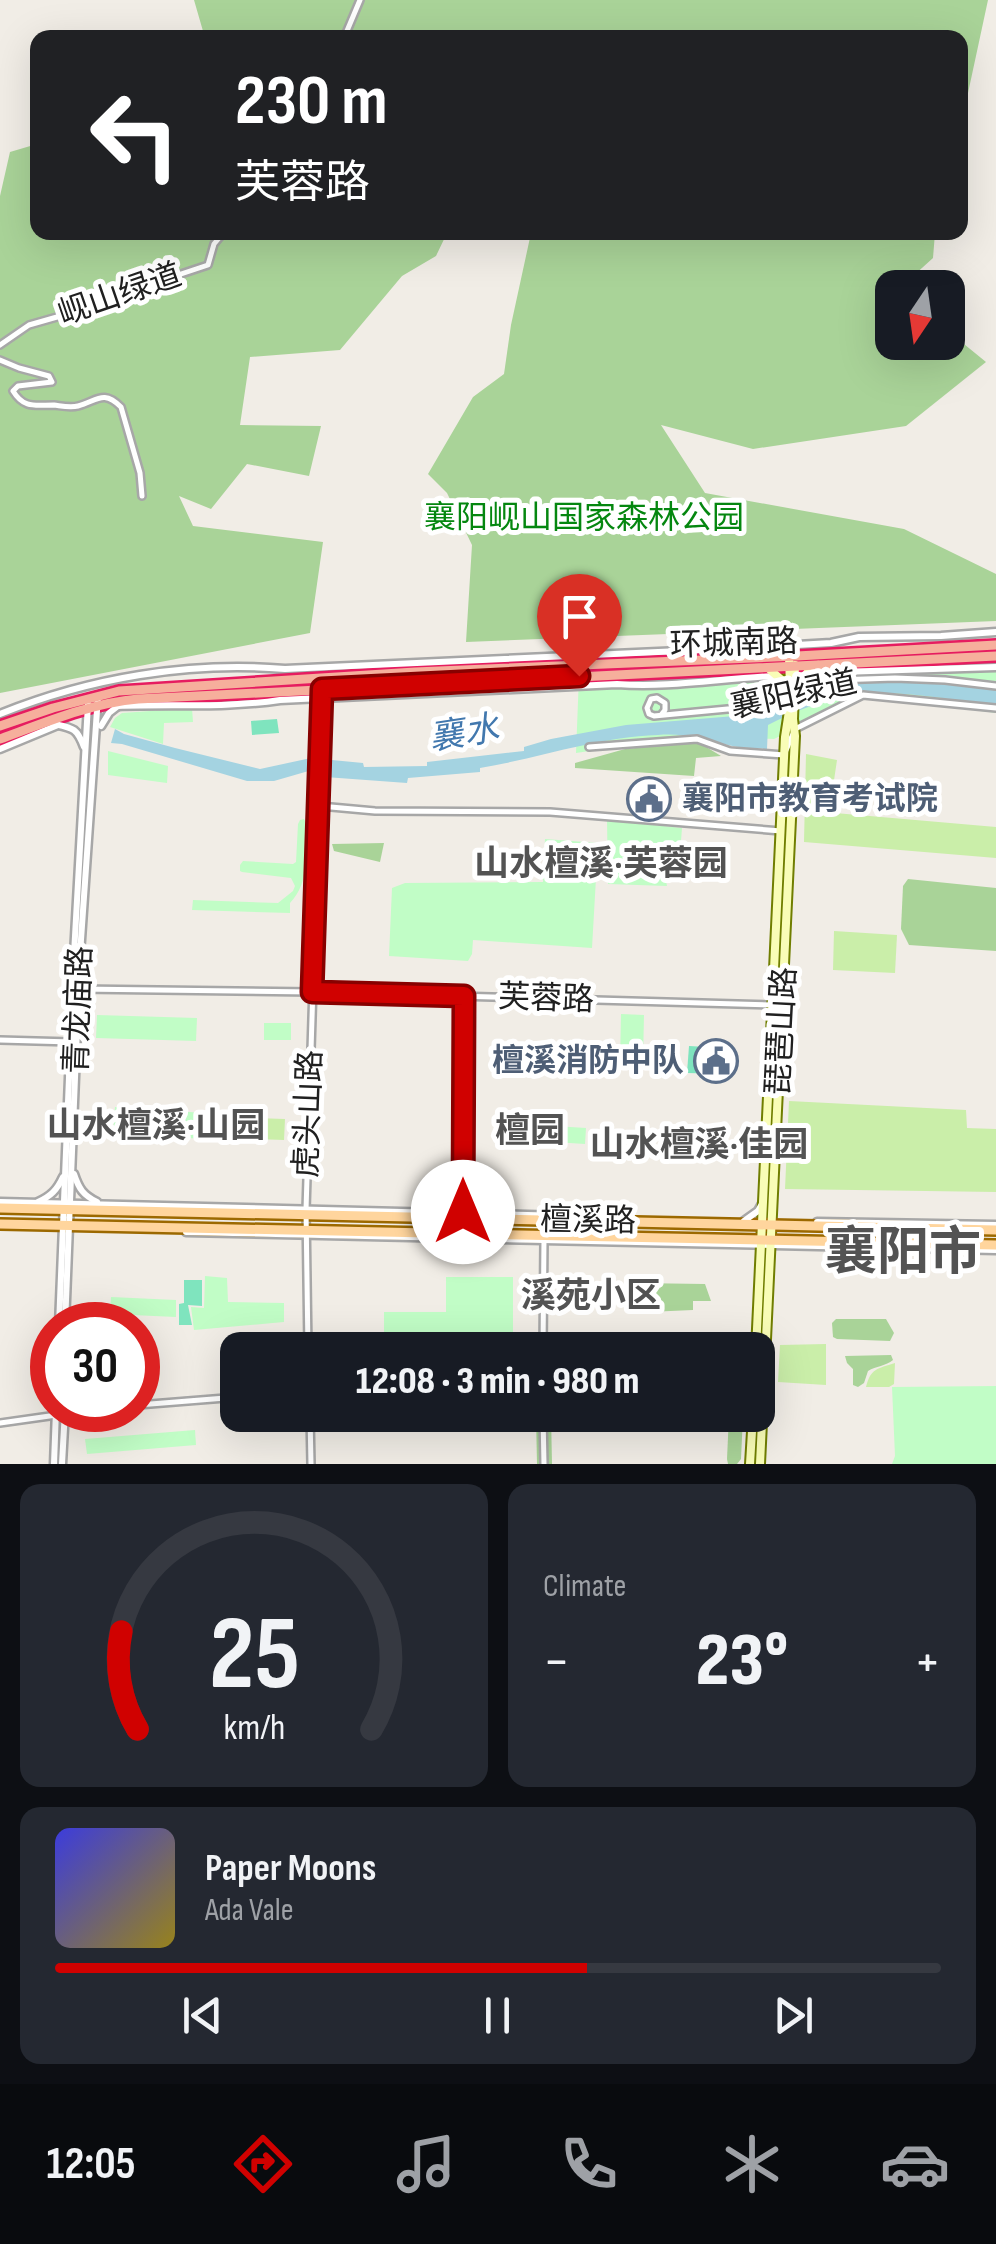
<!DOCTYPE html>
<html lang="en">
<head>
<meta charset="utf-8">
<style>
	body { margin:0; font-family:"Sofia Sans Condensed","Noto Sans SC",sans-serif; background:#242831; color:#f1f3f6; height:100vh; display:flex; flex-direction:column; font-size:38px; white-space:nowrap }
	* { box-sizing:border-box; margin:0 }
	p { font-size:32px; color:#9ea1a6 }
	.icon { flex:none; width:55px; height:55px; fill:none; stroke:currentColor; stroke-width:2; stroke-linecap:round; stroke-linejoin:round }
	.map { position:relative; height:1464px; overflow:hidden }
	.sheet { display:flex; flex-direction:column; gap:20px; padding:20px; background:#0d0f14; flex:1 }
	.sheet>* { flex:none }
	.top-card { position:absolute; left:30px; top:30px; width:938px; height:210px; border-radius:20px; box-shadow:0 10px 40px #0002; background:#202124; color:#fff; overflow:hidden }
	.needle { width:65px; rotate:193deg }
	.buttons { position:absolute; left:875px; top:270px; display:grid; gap:20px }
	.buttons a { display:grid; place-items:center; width:90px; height:90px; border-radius:20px; background:#171b24; box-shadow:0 10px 40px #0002; font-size:50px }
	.speed { position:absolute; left:30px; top:1302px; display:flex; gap:20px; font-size:50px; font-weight:700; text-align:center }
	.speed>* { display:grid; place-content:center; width:130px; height:130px; border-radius:50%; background:#171b24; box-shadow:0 10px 40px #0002; line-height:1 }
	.speed .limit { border:15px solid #d22; background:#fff; color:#111 }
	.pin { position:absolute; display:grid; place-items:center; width:85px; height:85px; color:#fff; margin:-102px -42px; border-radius:50% 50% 50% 0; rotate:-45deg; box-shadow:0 0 10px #0007 }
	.pin .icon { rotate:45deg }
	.me { position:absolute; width:110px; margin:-55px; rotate:0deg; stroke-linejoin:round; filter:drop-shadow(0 0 8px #0008) }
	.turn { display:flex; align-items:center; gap:35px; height:210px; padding:0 40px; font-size:45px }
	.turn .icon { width:130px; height:130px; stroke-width:2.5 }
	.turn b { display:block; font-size:70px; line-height:85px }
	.big { font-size:75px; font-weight:800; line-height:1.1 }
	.sheet .card { flex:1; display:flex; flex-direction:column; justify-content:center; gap:15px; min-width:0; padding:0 35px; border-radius:20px; background:#242831 }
	.sheet .dial { align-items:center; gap:0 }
	.dial svg { height:260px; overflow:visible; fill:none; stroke:#363941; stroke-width:7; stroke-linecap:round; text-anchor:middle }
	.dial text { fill:#f1f3f6; stroke:none }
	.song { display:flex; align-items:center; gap:30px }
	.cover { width:120px; height:120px; border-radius:15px; background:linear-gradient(135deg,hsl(240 70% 55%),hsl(50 70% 35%)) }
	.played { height:10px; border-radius:5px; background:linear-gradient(90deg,#d00100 60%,#363941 60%) }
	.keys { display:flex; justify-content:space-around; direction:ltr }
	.heat { display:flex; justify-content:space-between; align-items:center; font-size:55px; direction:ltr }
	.sheet .tiles { flex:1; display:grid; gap:20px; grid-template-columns:1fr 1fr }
	.card:last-child { grid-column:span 2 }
	.trip { position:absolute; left:220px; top:1332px; width:555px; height:100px; border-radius:20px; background:#171b24; box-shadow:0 10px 40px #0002; font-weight:800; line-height:100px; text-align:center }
	.menu { display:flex; height:160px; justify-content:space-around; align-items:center; background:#090b0e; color:#9ea1a6 }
	.menu .icon { width:70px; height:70px }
	.menu .selected { color:#d00100 }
	.menu b { font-size:45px; color:#f1f3f6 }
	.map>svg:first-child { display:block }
</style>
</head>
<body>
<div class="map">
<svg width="996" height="1464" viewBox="0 0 996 1464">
	<rect width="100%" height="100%" fill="#f1ede6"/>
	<g fill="#caeea9">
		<path d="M806,754L837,760L833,787L835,813L996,827V858L804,842Z"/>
		<path d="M834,931L897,935L895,973L833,970Z"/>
		<path d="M789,1101L966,1110L967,1128L996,1129V1192L785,1189Z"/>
		<path d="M255,1118L285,1119L284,1140L255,1139Z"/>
		<path d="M826,1344V1385L778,1382L780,1345Z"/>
		<path d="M895,1363L894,1384L889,1387H866C871,1368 877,1369 895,1363Z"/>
	</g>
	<g fill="#a9d398">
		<path d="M194,0H988L962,121L960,122V38H205Z"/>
		<path d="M37,144L38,232L447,233L436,256L402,276L340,350L250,357L240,425L321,426L309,476L247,464L211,509L179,496L193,526L323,542L310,633L0,693V196L10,152Z"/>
		<path d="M531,233H935L933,258L901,287L892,288V342H948V331L986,362L906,426L753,449L661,425L705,493L904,529L996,574V621L466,642L472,545L447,493L428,474L473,397L504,374L511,325Z"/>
		<path d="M698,742L721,756L696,758L694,776L575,768V763L625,749Z"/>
		<path d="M384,843L380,862L334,851L332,844Z"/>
		<path d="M908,879L996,888V951L909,945L901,929L903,886Z"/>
		<path d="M636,1283L705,1284L711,1301H693V1310L648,1312L635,1310Z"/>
		<path d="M836,1319H886L894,1333L890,1341L837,1339L833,1337L832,1323Z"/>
		<path d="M638,1332L661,1334V1350H626V1336Z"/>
		<path d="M891,1355L893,1360C886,1366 876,1366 868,1371L864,1383L858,1387L853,1385V1369L847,1363L845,1356Z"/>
		<path d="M536,1415H551L552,1464H537Z"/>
		<path d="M729,1415H743L741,1459L737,1464H728L727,1459Z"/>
	</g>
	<g fill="#c1fdc6">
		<path d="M996,656V713L863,695L774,739L696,735L576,753L579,676Z"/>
		<path d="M192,708L193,722L164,723L163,744L110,727L115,718L122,713Z"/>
		<path d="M108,751L168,766L167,783L108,775Z"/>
		<path d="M304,819L307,825C306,853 310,882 290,903V913L192,910L193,900L278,903L293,891L295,886L291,878L242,872L240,871V865L243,861L293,864L296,862L298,824L300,820Z"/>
		<path d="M607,820L682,828L678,879L666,881L667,886L608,884Z"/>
		<path d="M545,839L598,843L592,948L473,940L472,954L468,961L389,956L392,888L405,883L543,882Z"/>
		<path d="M621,1014L644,1015L643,1062H620Z"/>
		<path d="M97,1015L197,1018L196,1041L96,1038Z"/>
		<rect x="264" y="1023" width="27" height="17"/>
		<path d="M115,1107L204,1113L203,1139L113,1133Z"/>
		<path d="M508,1123L586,1128L585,1144L507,1139Z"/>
		<path d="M205,1276L227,1278L228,1302L284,1303V1322L194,1330L191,1307L204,1308Z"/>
		<path d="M446,1277H513V1346H384V1312H446Z"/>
		<path d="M111,1297L176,1300V1317L110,1314Z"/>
		<path d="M996,1386V1464H892L895,1456L892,1387Z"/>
		<path d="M195,1430L196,1445L87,1454L85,1439Z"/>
	</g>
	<g fill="#7fe4be">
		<path d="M277,719L279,733L252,735L251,721Z"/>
		<path d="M689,1046L725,1048L724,1074L687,1073Z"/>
		<path d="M184,1280H202V1306L188,1305L192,1325H179V1304L184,1303Z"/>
	</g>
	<path fill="#a4d3e1" d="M906,680L996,689V706C949,700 896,688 848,696C822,700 791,713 768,725L767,749C754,748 740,748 728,745C701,739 686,733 658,735C597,737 540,758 480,768V772L408,778L407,783L325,777L312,770L274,781H247L122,744L111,743L115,729L124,734L175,748L260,769L311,758L363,763L364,767L427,766V762L524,751V747L551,739L626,725L759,714L846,685Z"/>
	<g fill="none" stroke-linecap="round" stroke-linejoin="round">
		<g stroke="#a7a7a7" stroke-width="10">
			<g id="minor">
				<path d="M344,38L360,0"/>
				<path d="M0,345L29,325L78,311L114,290L151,284L208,265L214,244L224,232"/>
				<path d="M0,360L19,368L49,376L52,382L18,386L13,391C24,409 35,405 54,405C62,406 70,408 78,406C97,401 103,389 121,407L140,473L142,496"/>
				<path d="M661,715L665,710V703L657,698L651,699L647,708L649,714L654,716L759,706L835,680L895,678L945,680L996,686"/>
				<path d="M589,747L697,739L730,751L784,755L795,729L863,695L996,708"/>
				<path d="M320,806L375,811L550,812L781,831"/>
				<path d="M79,989L312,992L771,1005"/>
				<path d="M0,1040L72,1042"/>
				<path d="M463,1215L465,996"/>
				<path d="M308,1350L306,1210L322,698"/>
				<path d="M543,1350L544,1239"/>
				<path d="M138,1405L238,1397"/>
				<path d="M310,1415L311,1464"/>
				<path d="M543,1415L544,1464"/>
				<path d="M0,1423L92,1410"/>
			</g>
		</g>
		<g stroke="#a7a7a7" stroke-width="11">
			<g id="tertiary">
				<path d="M808,673L996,667"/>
				<path d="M118,706C172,704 226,708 280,700L617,684C670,688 723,678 776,676"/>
				<path d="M0,714C89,678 189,661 285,669L725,649L831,643L859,637L941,636L996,632"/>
				<path d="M54,724C73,728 77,728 84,747"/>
				<path d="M101,726L109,713L118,706"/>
				<path d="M0,749L58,725"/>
				<path d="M74,1174C79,1189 83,1195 97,1202"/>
				<path d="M0,1202L605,1217"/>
				<path d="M38,1202C51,1196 57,1190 63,1177"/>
				<path d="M744,1221L758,1211L763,1202"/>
				<path d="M817,1222L996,1225"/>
				<path d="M186,1232L996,1250"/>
				<path d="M59,1325L74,954L88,704"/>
				<path d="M65,1325L80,954L98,696"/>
				<path d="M54,1464L56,1410"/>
				<path d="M62,1464L65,1410"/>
			</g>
		</g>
		<g stroke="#707e00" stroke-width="12">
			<g id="secondary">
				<path d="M789,656L790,687"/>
				<path d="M768,668L784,682L789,690"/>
				<path d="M797,690L807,673L818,665"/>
				<path d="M756,1350L785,737L789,711"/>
				<path d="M750,1464L753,1415"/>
				<path d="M760,1464L795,736L793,719L795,665"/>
			</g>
		</g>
		<g stroke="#9c6900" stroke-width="14">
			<g id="primary">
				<path d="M0,1208L996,1230"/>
				<path d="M0,1224L996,1245"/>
			</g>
		</g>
		<g stroke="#e61c60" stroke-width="14">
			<g id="trunk">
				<path d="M0,726L53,708L119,691L415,672L797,656L996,645"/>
				<path d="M0,739C44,723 91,703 138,699L996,656"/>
			</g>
		</g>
		<use href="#minor" stroke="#fff" stroke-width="5"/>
		<use href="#tertiary" stroke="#fff" stroke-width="6"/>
		<use href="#secondary" stroke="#f9fdb7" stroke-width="8"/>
		<use href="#primary" stroke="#ffd59d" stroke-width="9"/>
		<use href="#trunk" stroke="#f6af9c" stroke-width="9"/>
	</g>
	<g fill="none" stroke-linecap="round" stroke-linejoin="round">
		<g stroke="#870100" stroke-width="25">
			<path id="route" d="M463,1212L464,996L312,992L322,689L579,676"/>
		</g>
		<use href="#route" stroke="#d00100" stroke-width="18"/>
	</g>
	<defs>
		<g id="civic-ring" transform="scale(2.25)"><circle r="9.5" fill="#fff" stroke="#5c6f8a" stroke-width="1.5"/><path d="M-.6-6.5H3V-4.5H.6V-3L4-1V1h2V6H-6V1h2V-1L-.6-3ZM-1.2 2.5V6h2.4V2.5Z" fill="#5c6f8a"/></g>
	</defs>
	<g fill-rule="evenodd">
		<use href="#civic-ring" x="649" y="799"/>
		<use href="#civic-ring" x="716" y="1061"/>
	</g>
	<g text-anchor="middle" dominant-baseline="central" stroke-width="10" stroke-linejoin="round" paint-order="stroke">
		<g font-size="32" fill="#202020" stroke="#fff">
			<text transform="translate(120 295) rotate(-19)">岘山绿道</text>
			<text transform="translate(734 644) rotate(-2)">环城南路</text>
			<text transform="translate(794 695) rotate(-12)">襄阳绿道</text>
			<text transform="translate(546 999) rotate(2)">芙蓉路</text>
			<text transform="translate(79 1010) rotate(-88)">青龙庙路</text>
			<text transform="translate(782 1031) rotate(-87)">琵琶山路</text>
			<text transform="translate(309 1114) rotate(-88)">虎头山路</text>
			<text transform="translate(588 1221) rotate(1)">檀溪路</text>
		</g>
		<g font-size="32" fill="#058710" stroke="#fff">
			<text x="584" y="518">襄阳岘山国家森林公园</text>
		</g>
		<g font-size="32" font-weight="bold" fill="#4e5e75" stroke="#fff" text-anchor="start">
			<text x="682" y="799">襄阳市教育考试院</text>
			<text x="684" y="1061" text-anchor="end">檀溪消防中队</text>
		</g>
		<g font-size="35" font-style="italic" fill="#4278ae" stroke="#fff">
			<text transform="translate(464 734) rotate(-9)">襄水</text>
		</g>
		<g font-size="35" font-weight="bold" fill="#535353" stroke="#fff">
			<text x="601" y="864">山水檀溪·芙蓉园</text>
			<text x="156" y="1126">山水檀溪·山园</text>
			<text x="530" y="1131">檀园</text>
			<text x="699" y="1145">山水檀溪·佳园</text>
			<text x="591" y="1296">溪苑小区</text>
		</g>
		<g font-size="52" font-weight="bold" fill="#535353" stroke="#fff">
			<text x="903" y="1253">襄阳市</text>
		</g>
	</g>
</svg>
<div class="buttons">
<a><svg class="needle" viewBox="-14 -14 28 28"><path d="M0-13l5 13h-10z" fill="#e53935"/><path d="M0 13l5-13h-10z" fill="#9ea1a6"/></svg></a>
</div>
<div class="speed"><div class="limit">30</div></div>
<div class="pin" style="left:579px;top:676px;background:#d93025"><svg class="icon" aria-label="arrive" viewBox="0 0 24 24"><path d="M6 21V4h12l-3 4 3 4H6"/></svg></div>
<svg class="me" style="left:463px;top:1212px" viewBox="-20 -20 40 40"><circle r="19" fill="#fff"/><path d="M0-13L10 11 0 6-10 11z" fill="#d00100"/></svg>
<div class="trip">12:08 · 3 min · 980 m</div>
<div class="top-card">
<div class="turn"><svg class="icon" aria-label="left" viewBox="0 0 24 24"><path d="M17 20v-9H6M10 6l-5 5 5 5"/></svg><div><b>230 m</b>芙蓉路</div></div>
</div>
</div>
<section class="sheet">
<div class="tiles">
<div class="card dial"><svg viewBox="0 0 100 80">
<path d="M14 69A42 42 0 1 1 86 69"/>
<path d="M14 69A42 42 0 0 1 9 39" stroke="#d00100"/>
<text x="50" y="56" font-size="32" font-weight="700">25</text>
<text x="50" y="72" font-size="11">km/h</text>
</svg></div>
<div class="card"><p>Climate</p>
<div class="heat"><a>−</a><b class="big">23°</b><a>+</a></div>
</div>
<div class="card">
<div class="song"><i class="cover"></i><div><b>Paper Moons</b><p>Ada Vale</p></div></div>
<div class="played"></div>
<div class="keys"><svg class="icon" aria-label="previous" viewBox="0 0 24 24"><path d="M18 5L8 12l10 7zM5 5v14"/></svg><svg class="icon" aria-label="pause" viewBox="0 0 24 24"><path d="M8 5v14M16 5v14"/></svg><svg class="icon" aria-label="next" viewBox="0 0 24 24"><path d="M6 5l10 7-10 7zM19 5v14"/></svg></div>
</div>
</div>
</section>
<nav class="menu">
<b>12:05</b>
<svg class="icon selected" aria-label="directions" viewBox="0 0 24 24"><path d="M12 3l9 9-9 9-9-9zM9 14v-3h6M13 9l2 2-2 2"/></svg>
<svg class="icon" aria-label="music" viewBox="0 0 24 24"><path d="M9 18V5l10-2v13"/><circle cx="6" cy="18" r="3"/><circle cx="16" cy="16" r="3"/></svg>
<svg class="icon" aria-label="phone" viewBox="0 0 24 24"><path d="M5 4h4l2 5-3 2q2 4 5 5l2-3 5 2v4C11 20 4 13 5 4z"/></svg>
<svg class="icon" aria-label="climate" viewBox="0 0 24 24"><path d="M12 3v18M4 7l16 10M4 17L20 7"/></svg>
<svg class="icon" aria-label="car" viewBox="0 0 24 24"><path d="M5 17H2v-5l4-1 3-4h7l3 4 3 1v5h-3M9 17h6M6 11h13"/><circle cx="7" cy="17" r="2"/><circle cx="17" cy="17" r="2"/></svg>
</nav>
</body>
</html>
